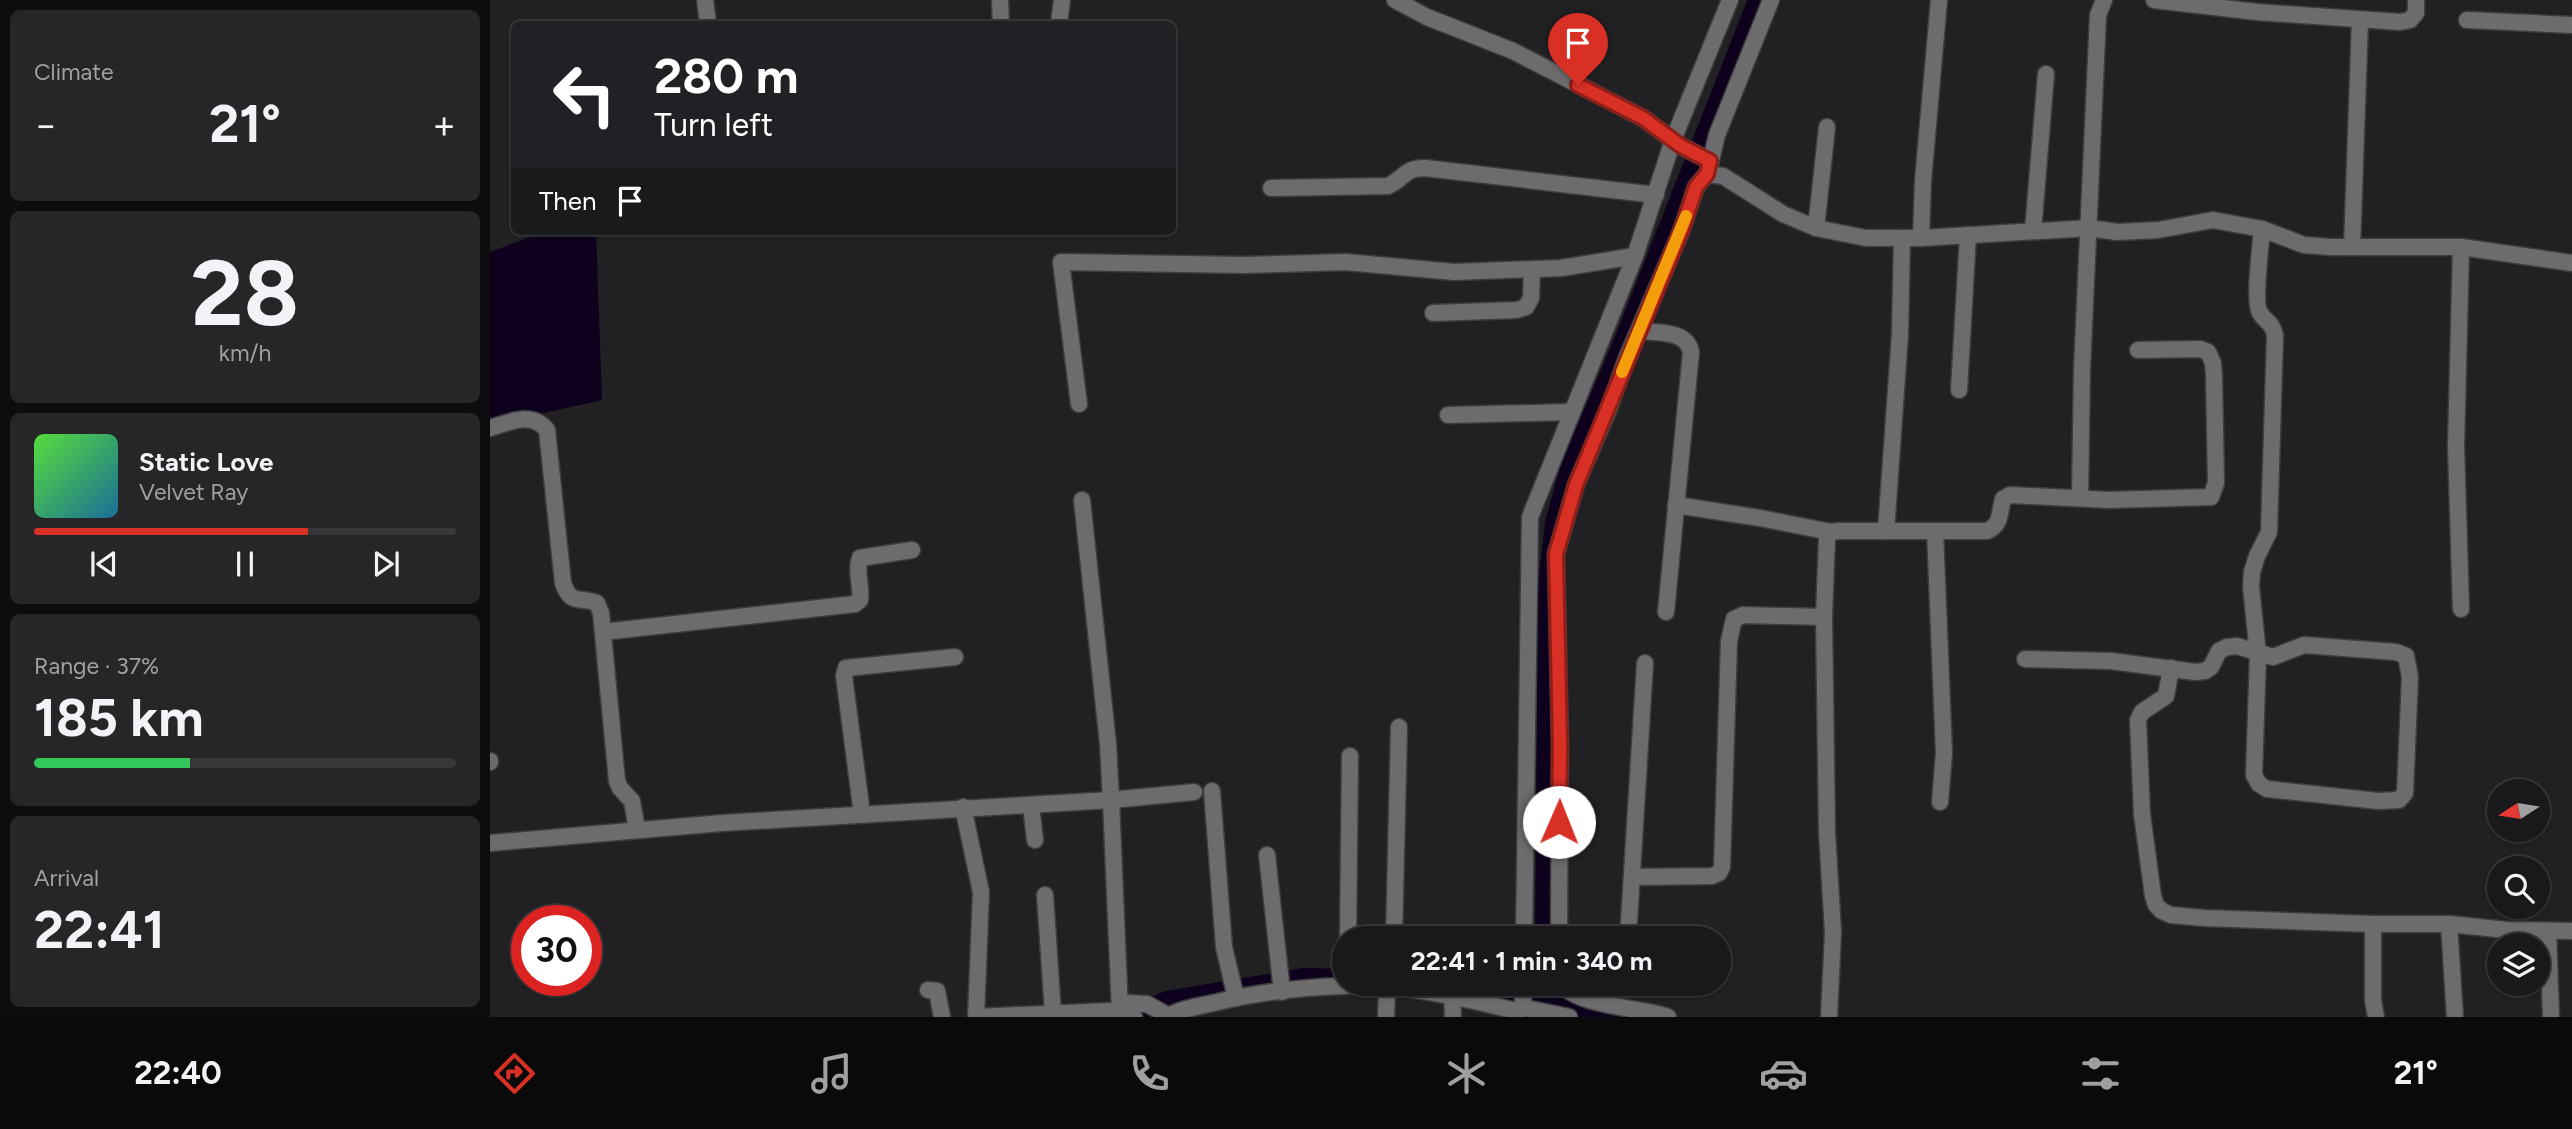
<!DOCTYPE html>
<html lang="en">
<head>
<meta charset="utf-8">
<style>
	body { margin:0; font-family:Figtree,sans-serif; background:#262527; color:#f1f3f6; height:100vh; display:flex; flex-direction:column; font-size:26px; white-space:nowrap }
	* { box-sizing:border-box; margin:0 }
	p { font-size:23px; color:#9fa0a2 }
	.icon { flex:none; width:38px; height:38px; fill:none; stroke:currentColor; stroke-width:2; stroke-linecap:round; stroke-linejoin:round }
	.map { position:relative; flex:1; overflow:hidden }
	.sheet { display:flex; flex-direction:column; gap:10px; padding:10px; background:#0e0d0e; width:490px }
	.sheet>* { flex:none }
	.banner { position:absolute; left:21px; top:21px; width:665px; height:214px; border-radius:10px; box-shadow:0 2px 5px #0004,0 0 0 2px #373739; background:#202124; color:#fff; overflow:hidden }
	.needle { width:46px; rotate:258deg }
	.controls { position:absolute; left:1997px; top:779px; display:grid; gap:14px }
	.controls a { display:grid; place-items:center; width:63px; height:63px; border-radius:50%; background:#19181a; box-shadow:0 2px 5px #0004,0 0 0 2px #373739; font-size:35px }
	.speed { position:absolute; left:21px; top:905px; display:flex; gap:14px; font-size:35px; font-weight:700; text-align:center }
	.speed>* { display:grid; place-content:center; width:91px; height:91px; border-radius:50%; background:#19181a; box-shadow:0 2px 5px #0004,0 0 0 2px #373739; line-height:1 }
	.speed .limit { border:10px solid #d22; background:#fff; color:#111 }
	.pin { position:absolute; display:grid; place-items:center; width:60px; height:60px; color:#fff; margin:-72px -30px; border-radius:50% 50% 50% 0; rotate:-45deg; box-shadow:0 0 7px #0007 }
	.pin .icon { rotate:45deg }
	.me { position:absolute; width:77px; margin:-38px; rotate:1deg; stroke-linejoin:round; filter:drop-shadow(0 0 5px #0008) }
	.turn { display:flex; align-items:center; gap:24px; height:147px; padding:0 28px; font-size:32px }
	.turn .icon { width:91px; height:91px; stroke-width:2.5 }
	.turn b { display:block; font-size:49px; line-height:60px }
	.then { display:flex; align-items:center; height:66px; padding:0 28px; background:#0003; gap:14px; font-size:26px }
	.big { font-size:52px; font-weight:700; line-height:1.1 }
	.sheet .card { flex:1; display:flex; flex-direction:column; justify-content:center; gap:10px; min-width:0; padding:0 24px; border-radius:10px; background:#262527 }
	.sheet .dial { align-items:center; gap:0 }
	.dial b { font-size:91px; line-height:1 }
	.song { display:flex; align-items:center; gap:21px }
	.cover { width:84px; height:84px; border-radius:10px; background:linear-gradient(135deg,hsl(110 70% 55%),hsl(200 70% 35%)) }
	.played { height:7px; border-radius:4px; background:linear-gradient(90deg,#d93025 65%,#373739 65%) }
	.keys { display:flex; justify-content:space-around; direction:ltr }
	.heat { display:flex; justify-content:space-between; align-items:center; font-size:38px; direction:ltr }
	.charge { height:10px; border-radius:5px; background:linear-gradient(90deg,#34c759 37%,#373739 0) }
	.trip { position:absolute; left:842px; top:926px; width:399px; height:70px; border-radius:35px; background:#19181a; box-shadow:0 2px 5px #0004,0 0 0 2px #373739; font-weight:700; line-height:70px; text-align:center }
	.tabs { display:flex; height:112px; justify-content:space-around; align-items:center; background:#0a0a0a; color:#9fa0a2 }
	.tabs .icon { width:49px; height:49px }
	.tabs .on { color:#d93025 }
	.tabs b { font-size:32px; color:#f1f3f6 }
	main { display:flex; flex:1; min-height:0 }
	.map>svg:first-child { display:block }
</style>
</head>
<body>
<main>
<section class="sheet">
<div class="card"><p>Climate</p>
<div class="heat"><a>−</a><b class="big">21°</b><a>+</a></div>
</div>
<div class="card dial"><b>28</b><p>km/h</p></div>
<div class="card">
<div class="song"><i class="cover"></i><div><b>Static Love</b><p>Velvet Ray</p></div></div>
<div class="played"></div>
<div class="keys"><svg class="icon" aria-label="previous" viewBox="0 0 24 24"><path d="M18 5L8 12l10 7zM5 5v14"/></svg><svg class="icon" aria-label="pause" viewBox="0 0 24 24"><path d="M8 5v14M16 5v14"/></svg><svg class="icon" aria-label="next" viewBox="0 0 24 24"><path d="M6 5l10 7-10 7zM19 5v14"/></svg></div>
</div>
<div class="card"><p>Range · 37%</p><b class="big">185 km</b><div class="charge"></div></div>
<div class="card"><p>Arrival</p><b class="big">22:41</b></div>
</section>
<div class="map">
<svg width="2082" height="1017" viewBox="0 0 2082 1017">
	<rect width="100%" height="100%" fill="#212022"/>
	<path fill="#0e011d" d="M57,231H106L112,400L0,425V252Z"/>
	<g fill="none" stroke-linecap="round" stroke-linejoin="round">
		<g stroke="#0e011d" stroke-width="18">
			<path d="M1054,938L1057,584L1064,523L1080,465L1133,341L1267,0"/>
			<path d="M974,984L1051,998L1126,1017"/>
			<path d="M654,1017L660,1007L677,1000L814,977L854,978"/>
		</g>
		<g stroke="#3d3c3e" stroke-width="19">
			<g id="minor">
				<path d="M215,0L218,24"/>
				<path d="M510,0L511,24"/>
				<path d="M905,0L937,17L1023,51L1153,118L1191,146L1220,161"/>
				<path d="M1664,0L1767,12L1910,22L1920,20L1926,13V0"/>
				<path d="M1977,20L2082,25"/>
				<path d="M569,24L572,0"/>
				<path d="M1219,169L1227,135L1281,0"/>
				<path d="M781,188L898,186C915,178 914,168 935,168L1166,195"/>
				<path d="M1326,228L1337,127"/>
				<path d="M1543,231L1556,74"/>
				<path d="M1431,238L1433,181L1449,0"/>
				<path d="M1862,247L1870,20"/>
				<path d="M1971,247L1966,446L1971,609"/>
				<path d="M943,313L1027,310L1036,307L1041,298L1042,270"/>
				<path d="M1149,331C1168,333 1197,330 1201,352L1176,612"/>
				<path d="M1469,390L1478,235"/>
				<path d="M589,404L571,262L754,265L856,262L964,272L1071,268L1145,256"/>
				<path d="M958,415L1082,412"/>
				<path d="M0,428C21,422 41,411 57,430L73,583C81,606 89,596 107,603L111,613L127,781L130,788L142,801L147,830"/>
				<path d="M1590,498L1592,369L1608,15L1614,0"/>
				<path d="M1186,505L1270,518L1341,532"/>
				<path d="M1396,531L1410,334L1412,238"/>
				<path d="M1445,531L1454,753L1450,802"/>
				<path d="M113,632L365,604L370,600C372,586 365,571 370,558L422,550"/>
				<path d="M1535,659L1621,661L1705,672L1715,671L1721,667L1729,651L1737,647L1747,646L1783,657L1814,645L1906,652L1916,656L1920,677L1915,793L1909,800L1888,801L1777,789L1769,784L1764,775L1768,654L1761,587L1762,572L1767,556L1779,532L1785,335C1781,320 1776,323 1770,313C1763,302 1771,244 1772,229"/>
				<path d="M1681,668L1676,696L1652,712L1648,720L1652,814L1663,896L1666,905L1672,911L1681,915L1714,918L1883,924H1959L2017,930L2082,931"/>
				<path d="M0,761V762"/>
				<path d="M722,791L734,947L746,998"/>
				<path d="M541,806L545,840"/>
				<path d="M473,807L491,892L486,1017L619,1011L644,1017"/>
				<path d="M372,814L354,676L356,668L465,657"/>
				<path d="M0,843L232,823L621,800L618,744L592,500"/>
				<path d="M777,855L792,992"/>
				<path d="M1142,877L1222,876L1229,873L1232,867L1239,641L1244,619L1253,615L1334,617"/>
				<path d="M555,895L563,1013"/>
				<path d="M1139,922L1155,663"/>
				<path d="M1883,924V1000L1886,1017"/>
				<path d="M1959,924L1965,1017"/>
				<path d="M2058,931L2061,1017"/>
				<path d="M858,938L860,756"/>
				<path d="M904,938L909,727"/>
				<path d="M1034,938L1040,517L1145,256L1183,140L1240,0"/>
				<path d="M1069,938L1070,745L1066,554L1086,485L1118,411L1136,360L1192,229L1206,187L1217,174L1233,176L1293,214L1326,228L1376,238H1431L1599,228L1627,232L1668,230L1723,220L1772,229L1814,245L1840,247H1971L2082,263"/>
				<path d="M1033,984V1003L1035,1008L1079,1017"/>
				<path d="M1072,984C1086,1006 1153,1008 1178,1017"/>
				<path d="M438,990L447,991L452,1017"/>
				<path d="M962,995L963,1017"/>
				<path d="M630,1012L621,800L704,792"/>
				<path d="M630,1012L639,1003L657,1004L679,1016"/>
				<path d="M677,1017C692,1008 711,1006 728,1002C776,990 857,982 905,987C945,992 983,1000 1022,1010H1030L1035,1008"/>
				<path d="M896,1017L897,987"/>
				<path d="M1339,1017L1343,932L1337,833L1334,617L1337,537L1341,532L1349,531H1497C1512,525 1509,512 1513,499L1520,495L1619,500L1721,497L1726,483L1724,376L1723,363L1718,352L1710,349L1648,350"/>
			</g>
		</g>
		<use href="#minor" stroke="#6c6b6e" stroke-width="16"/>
	</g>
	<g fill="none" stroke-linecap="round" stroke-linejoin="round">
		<g stroke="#8d1f18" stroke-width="18">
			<path id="route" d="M1069,822L1070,745L1066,554L1086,485L1192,229L1206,187L1217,174L1220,161L1191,146L1153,118L1088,85"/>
		</g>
		<use href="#route" stroke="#d93025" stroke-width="12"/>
		<path stroke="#f59e0b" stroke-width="12" d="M1132,372L1196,216"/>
	</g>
</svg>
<div class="controls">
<a><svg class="needle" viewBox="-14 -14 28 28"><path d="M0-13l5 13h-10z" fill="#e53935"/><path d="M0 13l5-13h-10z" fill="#9fa0a2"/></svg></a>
<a><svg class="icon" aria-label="search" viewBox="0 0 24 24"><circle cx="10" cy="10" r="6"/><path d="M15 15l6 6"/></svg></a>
<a><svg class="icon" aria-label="layers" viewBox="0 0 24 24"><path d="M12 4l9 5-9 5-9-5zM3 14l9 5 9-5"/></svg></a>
</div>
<div class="speed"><div class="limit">30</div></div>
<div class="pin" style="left:1088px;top:85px;background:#d93025"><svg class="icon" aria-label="arrive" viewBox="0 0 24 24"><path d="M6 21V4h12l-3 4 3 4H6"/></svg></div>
<svg class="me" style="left:1069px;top:822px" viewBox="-20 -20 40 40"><circle r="19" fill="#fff"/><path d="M0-13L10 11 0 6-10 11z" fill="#d93025"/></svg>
<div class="trip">22:41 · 1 min · 340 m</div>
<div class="banner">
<div class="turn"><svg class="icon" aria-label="left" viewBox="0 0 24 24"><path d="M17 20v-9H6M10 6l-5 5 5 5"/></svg><div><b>280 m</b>Turn left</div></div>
<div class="then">Then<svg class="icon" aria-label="arrive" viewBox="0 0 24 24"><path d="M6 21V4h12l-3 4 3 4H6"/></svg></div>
</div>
</div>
</main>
<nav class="tabs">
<b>22:40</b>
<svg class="icon on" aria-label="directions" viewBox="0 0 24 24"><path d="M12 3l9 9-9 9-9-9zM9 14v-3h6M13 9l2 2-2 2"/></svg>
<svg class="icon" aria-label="music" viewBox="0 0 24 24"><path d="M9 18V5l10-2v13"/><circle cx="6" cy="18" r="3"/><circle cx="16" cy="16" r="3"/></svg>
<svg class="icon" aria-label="phone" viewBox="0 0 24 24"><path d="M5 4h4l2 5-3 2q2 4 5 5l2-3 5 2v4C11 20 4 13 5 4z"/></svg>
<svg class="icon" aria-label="climate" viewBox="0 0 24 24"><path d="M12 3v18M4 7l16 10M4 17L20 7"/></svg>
<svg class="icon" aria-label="car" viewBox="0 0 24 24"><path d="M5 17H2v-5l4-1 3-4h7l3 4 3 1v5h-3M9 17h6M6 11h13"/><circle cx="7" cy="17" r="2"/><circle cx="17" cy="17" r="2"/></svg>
<svg class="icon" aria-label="filters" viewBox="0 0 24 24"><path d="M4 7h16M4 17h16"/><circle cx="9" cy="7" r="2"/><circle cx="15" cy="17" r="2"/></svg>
<b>21°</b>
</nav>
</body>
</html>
